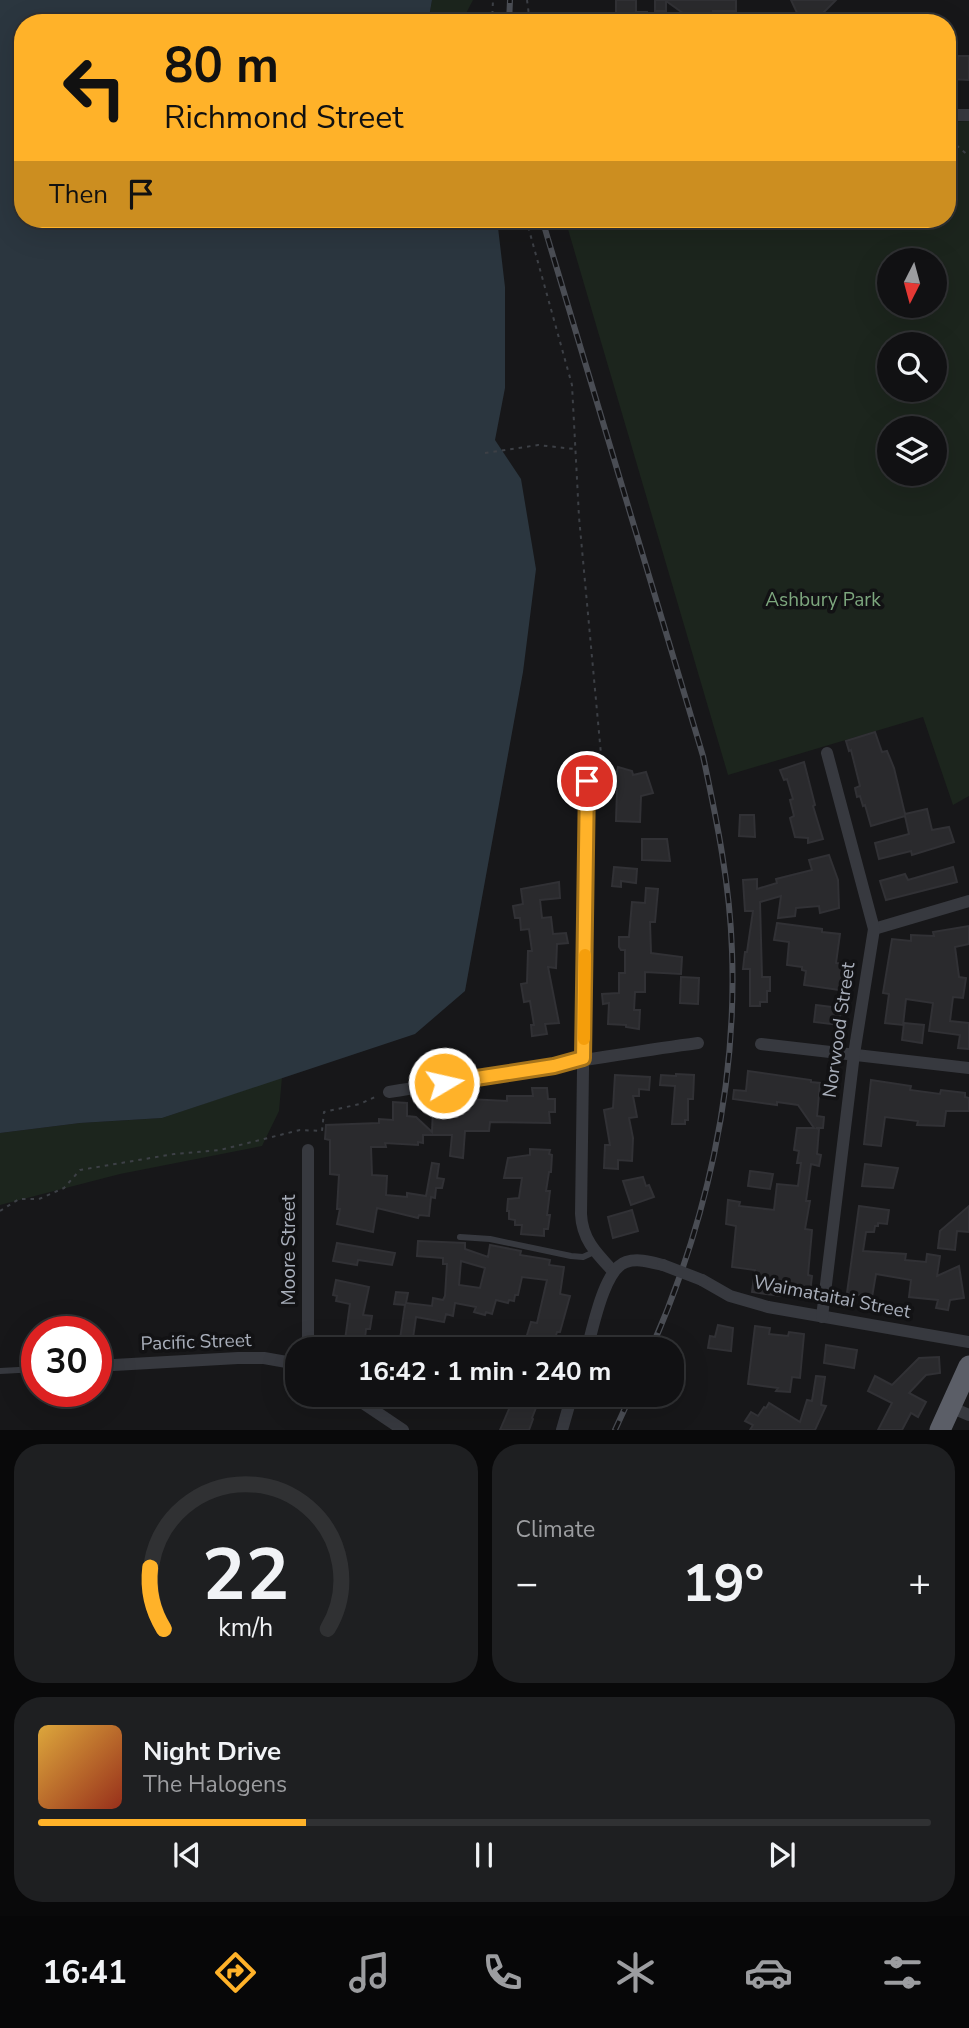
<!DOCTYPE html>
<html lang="en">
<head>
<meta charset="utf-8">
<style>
	body { margin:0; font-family:"Nunito Sans",sans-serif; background:#1e1f21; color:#f1f3f6; height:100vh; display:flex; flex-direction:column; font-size:26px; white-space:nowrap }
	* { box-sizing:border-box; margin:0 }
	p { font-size:23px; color:#9c9da0 }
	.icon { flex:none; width:38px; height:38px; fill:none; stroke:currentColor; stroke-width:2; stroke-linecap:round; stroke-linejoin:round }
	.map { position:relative; height:1430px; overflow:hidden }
	.details { display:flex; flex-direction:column; gap:14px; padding:14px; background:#09090a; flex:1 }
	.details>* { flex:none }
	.hud { position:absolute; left:14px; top:14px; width:942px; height:214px; border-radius:28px; box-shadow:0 7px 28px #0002,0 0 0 2px #303133; background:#ffb229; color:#111; overflow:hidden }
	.needle { width:46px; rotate:186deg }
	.buttons { position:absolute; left:877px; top:248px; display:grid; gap:14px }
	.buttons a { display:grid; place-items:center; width:70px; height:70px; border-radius:50%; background:#111113; box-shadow:0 7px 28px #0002,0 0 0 2px #303133; font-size:35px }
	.speed { position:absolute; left:21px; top:1316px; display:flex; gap:14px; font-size:35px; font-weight:700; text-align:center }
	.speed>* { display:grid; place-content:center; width:91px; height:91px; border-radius:50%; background:#111113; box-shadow:0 7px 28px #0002,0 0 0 2px #303133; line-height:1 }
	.speed .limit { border:10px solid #d22; background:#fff; color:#111 }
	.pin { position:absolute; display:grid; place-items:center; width:60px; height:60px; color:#fff; margin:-30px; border:4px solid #fff; border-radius:50%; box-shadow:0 2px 7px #0007 }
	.me { position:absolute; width:77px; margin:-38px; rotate:81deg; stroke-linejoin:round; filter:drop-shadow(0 0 5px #0008) }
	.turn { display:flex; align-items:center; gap:24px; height:147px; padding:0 35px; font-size:32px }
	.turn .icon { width:91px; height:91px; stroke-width:2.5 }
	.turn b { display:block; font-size:49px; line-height:60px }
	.then { display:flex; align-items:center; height:66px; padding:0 35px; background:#0003; gap:14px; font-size:26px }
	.big { font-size:52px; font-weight:700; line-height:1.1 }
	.details .card { flex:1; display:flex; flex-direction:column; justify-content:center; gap:10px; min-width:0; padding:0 24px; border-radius:28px; background:#1e1f21 }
	.details .dial { align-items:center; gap:0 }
	.dial svg { height:182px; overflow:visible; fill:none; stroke:#303133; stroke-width:7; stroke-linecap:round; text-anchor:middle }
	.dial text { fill:#f1f3f6; stroke:none }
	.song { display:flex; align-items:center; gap:21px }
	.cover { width:84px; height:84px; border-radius:10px; background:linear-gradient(135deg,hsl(40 70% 55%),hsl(10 70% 35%)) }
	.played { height:7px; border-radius:4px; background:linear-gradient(90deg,#ffb229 30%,#303133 30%) }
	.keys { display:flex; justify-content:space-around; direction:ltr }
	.heat { display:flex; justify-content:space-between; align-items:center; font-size:38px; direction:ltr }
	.details .tiles { flex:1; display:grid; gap:14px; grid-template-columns:1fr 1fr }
	.card:last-child { grid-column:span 2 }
	.trip { position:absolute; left:285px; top:1337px; width:399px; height:70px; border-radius:28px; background:#111113; box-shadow:0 7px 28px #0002,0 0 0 2px #303133; font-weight:700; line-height:70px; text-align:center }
	.menu { display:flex; height:112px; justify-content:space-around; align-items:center; background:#070708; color:#9c9da0 }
	.menu .icon { width:49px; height:49px }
	.menu .on { color:#ffb229 }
	.menu b { font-size:32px; color:#f1f3f6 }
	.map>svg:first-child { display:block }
</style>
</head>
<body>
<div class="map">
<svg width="969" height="1430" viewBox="0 0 969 1430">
	<rect width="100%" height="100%" fill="#171719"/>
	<g fill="#1c251d" fill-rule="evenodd">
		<path d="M432,0H473L461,23H428Z"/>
		<path d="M969,121V796L953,805L923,717L728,775L565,219H947V122ZM889,261H934V306H889ZM889,345H934V390H889ZM889,429H934V474H889Z"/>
		<path d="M282,1077L279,1111L262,1146L120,1174L0,1205V1133L80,1123L162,1118Z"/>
	</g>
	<path fill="#2b363f" d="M0,0H432L428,23H23V219H497L505,287V388L495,440L521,479L536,569L523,672L465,991L415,1034L162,1118L80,1123L0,1133Z"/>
	<g fill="#2a2a2d" stroke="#313135" stroke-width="2" fill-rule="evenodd">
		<path d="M616,0H636V12H647V23H633V17H616Z"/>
		<path d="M655,0H736V11H713V21H687V16L666,1V11H655Z"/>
		<path d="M791,0H836L813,23H805L798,15Z"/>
		<path d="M958,56H969V80L951,79V64H957Z"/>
		<path d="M875,732L882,752L887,751L894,768L905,814L927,809L932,830L949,827L954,842L912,855L911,851L879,859L875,843L909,834L905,816L871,826L865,805L863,806L860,796L857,797L855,788L860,786L851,750L849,751L846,741Z"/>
		<path d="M804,762L815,805L813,806L823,839L808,843V838L795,837L790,818L794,816L790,800L793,799L787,779L784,780L780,770Z"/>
		<path d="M618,767L632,771L633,775L646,772L653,793L641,796L640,822L616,821L617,790L613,789Z"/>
		<path d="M740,815H754L755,837L739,836Z"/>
		<path d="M642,839H667L670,861L642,860Z"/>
		<path d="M829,855L838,880L839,908L820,913L819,906L796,908L795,916L778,918L781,896L760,902L762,977H770V991H767V1002H760V1006H750V969H743L744,960L745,952H747L753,911H745L743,880L757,879V889L777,883L776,879L812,870L809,860Z"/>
		<path d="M614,867L637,869L636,883L621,881V887L612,886Z"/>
		<path d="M953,867L957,882L886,900L880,881L905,874L908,880Z"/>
		<path d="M559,882L560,898L540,900L542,918L551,917L553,934L566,933L568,943L557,944L556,968L548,967L559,1023L545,1024L547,1034L532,1036L531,1025H534L530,1001L524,1002L521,984L527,983L528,951H532L529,929L521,930L520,918H515L513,906L523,904L521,889Z"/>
		<path d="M646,888L658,889L655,922H650L651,953L682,957L681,974L645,972V992H635L634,1010H640L639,1029L626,1027V1025L608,1024L609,1003L603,1004L602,994L619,993V973H625V950H621L619,947V937H629L632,902L645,903Z"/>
		<path d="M777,923L822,929V932L840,934L836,963L844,964L840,990L804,985L806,971L802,970V967L787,965L789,942L774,940Z"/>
		<path d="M969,926V944L955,947L959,977L966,978L963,998L953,997L950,1021L969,1023V1049L958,1048L960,1035L929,1031L933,1003L906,999L903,1025L885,1023L889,994L883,993L892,939L911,941V935L934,936L933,932Z"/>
		<path d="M681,977L699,978L698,1004L680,1003Z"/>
		<path d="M816,1005L841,1008L839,1025L814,1022Z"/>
		<path d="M904,1023L924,1025L922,1043L902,1040Z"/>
		<path d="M748,1071L811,1080V1082L820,1083L817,1116L824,1117L823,1128H816L819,1129L817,1154L821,1155L819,1166L811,1164L806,1201H810L805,1229L812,1230L808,1275L812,1276L810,1292H806V1295L782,1292L781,1296L752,1292L755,1270L732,1267L736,1226L726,1224L728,1200L740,1202L739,1206L774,1210L777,1184L798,1186L801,1163H797L799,1151L794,1150L797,1128H814L798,1105L777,1102V1105L733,1099L734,1090L746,1091Z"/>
		<path d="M676,1074L694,1075L693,1099H688V1120H685V1124H672L675,1086L660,1085L661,1075L676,1076Z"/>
		<path d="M615,1075L650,1077L649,1090L639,1089V1096H633L637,1117L629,1118L633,1138L632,1161L618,1160V1169L604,1168L605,1145H610L604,1110L613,1108Z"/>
		<path d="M871,1080L911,1086L910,1090L940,1094L941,1090L965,1093V1097L969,1098V1111H946L944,1126L917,1125L918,1121L885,1117L881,1146L864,1144Z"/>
		<path d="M532,1088H547L548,1099H555V1112H549L550,1123L490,1122L489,1131H465L463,1158L450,1156L452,1135H423V1143L418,1142V1145L385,1143L386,1147H371L372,1175L387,1176L386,1195L407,1197V1193L426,1196L432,1163L439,1164L437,1178L444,1179L442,1188H436L435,1198L431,1197L429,1216L419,1215L418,1218L377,1208L373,1232L337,1224L340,1209H337L339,1175L330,1174V1140L325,1139L326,1125L379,1123V1119L393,1120V1102L407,1103V1116L416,1117L432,1132L433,1108H438V1104L468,1103V1099L507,1101V1096H533Z"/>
		<path d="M530,1149L550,1150L549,1154L552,1155L551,1172H549L546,1191H550L547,1215H550L548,1229H544V1236L521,1234L522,1225H515V1220L509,1219V1211H507L508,1199L519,1198L522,1178H504L508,1158L530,1155Z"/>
		<path d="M865,1164L898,1168L893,1188L862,1186Z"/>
		<path d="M750,1171L773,1174L770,1189L748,1186Z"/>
		<path d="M643,1177L646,1186L649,1185L654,1197L631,1205L623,1181Z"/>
		<path d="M859,1206L889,1210L887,1224L878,1223V1226H875L874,1232H866L863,1251L906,1254L905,1260L926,1262L927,1254L940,1256L937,1276L959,1266L964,1298L950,1300L948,1310L936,1308L938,1300L909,1297L911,1280L876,1274L872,1297L847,1293Z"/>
		<path d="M969,1206V1232L957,1231L955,1250L938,1248L940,1231Z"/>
		<path d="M632,1210L638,1231L613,1238L608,1217Z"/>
		<path d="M418,1241L465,1243V1249L488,1257L490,1245L521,1251L520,1255L545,1259L550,1260L549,1265L564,1267L560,1294L570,1296L560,1332H557L553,1346L539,1342L537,1349L524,1345L531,1322L537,1323L547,1280L522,1277L518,1295H515L514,1301L509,1300L508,1303L496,1300L492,1314L486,1312L485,1315L474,1312L476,1307L455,1303L453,1316L446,1314L444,1322L416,1317L412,1345L411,1348L399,1346L405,1305L394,1304L396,1292L408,1293L406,1303L432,1306L433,1298L443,1300L445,1296L447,1264H443V1258L417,1256ZM461,1261L485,1268L480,1288L459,1285Z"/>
		<path d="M337,1243L395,1253L392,1265L358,1260L357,1265L333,1261Z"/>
		<path d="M336,1280L369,1287L363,1315L372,1316L370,1329H366L364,1349H336L337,1339L345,1340L350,1304L336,1301L337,1296L333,1295Z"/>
		<path d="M718,1325L733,1328L731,1351L708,1348L710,1336L715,1337Z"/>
		<path d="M755,1326L770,1328L769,1334L788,1336L789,1332L804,1334L800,1378L792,1377L790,1392L776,1391L778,1388L748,1384Z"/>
		<path d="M826,1345L857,1350L854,1368L824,1363Z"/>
		<path d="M939,1357L940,1373L926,1375L909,1393L926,1402L918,1417L911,1413L902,1430H878L892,1403L868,1391L875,1376L892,1385L919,1358Z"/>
		<path d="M816,1376L825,1377L821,1405L826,1406L815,1430H750L753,1425L745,1421L751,1412L758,1416L764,1407L766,1408L769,1403L800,1422L807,1400L812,1401Z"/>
		<path d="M515,1395H541L532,1418L533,1419L529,1430H500Z"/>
	</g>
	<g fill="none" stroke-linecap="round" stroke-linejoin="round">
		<g stroke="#3d4046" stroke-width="2" stroke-dasharray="3.5 5" stroke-linecap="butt">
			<path d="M527,0L530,23"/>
			<path d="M492,23L493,0"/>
			<path d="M947,131L955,144L969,156"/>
			<path d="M526,219L572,385L579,517L602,765L596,771"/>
			<path d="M485,453L538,445L574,449"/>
			<path d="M0,1211L19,1199H39L64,1188L80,1170L174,1154L220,1150L300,1130L322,1131L324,1112L360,1104L377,1096"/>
		</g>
		<g stroke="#37393f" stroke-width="6">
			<path d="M460,1237L490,1239L571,1256L583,1257L594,1252"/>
			<path d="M0,1371L37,1369"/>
		</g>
		<g stroke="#37393f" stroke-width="12">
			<path d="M947,115H969"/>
			<path d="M587,781L581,1214C582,1239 596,1253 613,1271"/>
			<path d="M874,929L969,901"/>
			<path d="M761,1044L969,1068"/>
			<path d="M389,1092C492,1076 594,1057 698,1043"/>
			<path d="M702,1280L730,1296L768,1307L969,1342"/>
			<path d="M822,1317L854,1054L874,929L827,753"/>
			<path d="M308,1349V1150"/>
			<path d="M587,1349C593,1328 604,1269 626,1262C638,1258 651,1262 663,1265"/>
			<path d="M96,1366L238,1358H264L298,1364"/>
			<path d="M351,1395L403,1430"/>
			<path d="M950,1407L969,1415"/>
			<path d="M562,1430L572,1395"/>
		</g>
		<path stroke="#5b5e67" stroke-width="21" d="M940,1430L969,1366"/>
		<g stroke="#4a4d54" stroke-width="6">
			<g id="rail">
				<path d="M509,23L510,0"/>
				<path d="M542,219L703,756C717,821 730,885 732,951C737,1088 706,1224 651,1349"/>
				<path d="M615,1430L631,1395"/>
			</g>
		</g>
		<use href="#rail" stroke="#121214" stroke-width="3.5" stroke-dasharray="10" stroke-linecap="butt"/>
		<path stroke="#37393f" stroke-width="12" d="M663,1265L702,1280"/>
	</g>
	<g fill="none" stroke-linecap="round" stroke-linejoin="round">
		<g stroke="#a6741b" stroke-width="18">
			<path id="route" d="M444,1083L554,1066L583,1058L587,781"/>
		</g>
		<use href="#route" stroke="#ffb229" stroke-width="12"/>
		<path stroke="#f59e0b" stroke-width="12" d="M584,1039L585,955"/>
	</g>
	<g text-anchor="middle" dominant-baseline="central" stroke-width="7" stroke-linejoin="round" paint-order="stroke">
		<g font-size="19" fill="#7da77e" stroke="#121214">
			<text x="823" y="600">Ashbury Park</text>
		</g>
		<g font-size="19" fill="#a8aeba" stroke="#121214">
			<text transform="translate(839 1030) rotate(-82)">Norwood Street</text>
			<text transform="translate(289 1250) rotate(-90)">Moore Street</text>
			<text transform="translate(832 1297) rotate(11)">Waimataitai Street</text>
			<text transform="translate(196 1342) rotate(-2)">Pacific Street</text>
		</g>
	</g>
</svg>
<div class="buttons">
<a><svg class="needle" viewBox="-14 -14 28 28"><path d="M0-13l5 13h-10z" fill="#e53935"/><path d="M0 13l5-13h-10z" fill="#9c9da0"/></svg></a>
<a><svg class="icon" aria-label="search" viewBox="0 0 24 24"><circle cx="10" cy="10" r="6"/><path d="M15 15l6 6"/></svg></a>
<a><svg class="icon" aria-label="layers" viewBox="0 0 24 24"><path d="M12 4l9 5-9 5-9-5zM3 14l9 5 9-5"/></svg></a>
</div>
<div class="speed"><div class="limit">30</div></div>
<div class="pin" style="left:587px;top:781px;background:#d93025"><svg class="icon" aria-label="arrive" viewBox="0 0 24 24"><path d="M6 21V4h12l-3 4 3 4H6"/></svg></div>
<svg class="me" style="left:444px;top:1083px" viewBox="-20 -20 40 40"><circle r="17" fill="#ffb229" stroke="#fff" stroke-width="3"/><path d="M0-11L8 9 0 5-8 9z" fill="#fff"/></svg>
<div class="trip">16:42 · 1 min · 240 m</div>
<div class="hud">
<div class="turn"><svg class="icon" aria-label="left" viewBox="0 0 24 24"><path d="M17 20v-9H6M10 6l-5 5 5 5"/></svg><div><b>80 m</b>Richmond Street</div></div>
<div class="then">Then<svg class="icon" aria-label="arrive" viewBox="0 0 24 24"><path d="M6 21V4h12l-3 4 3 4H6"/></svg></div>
</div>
</div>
<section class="details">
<div class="tiles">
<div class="card dial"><svg viewBox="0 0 100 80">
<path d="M14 69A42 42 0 1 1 86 69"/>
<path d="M14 69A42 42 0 0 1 8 42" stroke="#ffb229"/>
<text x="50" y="56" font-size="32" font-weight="700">22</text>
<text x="50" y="72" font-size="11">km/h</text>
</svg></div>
<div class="card"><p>Climate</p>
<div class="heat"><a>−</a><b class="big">19°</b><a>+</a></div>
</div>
<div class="card">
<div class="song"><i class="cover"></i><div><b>Night Drive</b><p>The Halogens</p></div></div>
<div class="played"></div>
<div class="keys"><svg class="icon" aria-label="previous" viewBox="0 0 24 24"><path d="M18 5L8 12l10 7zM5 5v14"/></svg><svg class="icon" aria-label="pause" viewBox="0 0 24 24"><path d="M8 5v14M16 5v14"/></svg><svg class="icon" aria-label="next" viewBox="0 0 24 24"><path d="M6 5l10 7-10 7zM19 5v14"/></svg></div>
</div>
</div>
</section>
<nav class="menu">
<b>16:41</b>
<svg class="icon on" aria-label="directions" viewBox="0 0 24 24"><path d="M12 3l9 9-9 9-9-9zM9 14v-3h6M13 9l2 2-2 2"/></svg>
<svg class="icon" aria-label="music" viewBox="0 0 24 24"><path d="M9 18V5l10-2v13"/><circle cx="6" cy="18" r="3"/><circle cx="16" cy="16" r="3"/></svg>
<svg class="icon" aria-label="phone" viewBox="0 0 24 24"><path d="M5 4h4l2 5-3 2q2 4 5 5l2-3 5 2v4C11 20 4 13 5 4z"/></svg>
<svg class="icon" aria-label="climate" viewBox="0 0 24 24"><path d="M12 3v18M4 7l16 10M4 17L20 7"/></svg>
<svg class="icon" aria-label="car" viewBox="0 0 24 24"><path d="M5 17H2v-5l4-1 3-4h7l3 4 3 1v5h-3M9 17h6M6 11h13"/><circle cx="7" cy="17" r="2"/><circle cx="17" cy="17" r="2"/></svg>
<svg class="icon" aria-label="filters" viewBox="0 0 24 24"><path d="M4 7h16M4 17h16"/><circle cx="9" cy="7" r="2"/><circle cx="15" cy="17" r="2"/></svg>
</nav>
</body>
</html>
